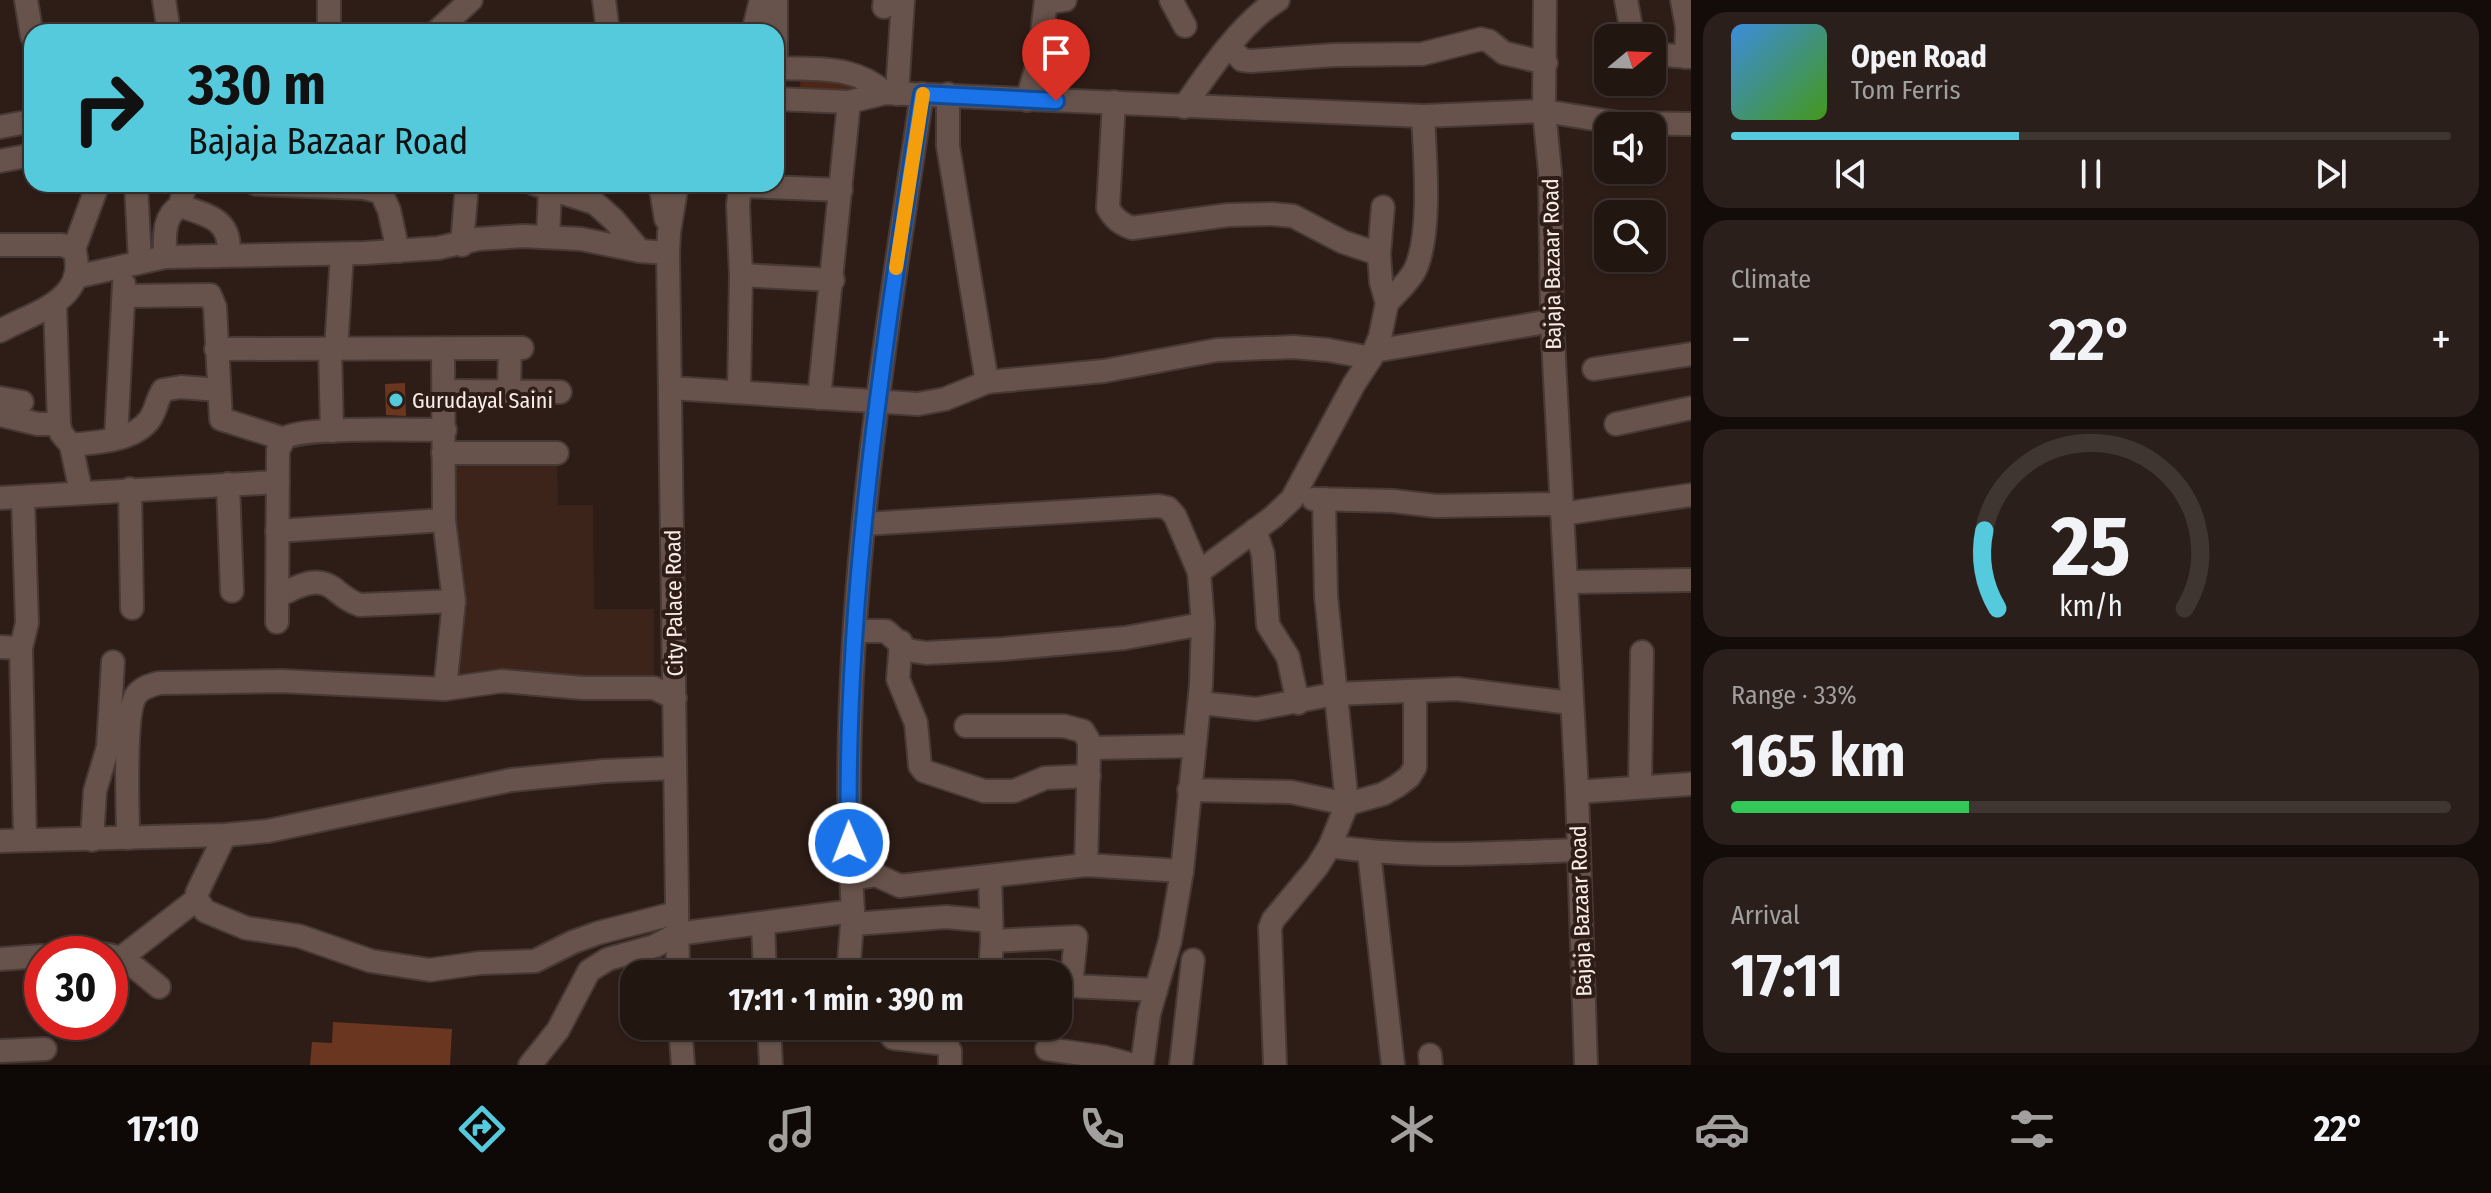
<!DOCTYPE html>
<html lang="en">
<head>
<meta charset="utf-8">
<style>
	body { margin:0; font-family:"Fira Sans Condensed",sans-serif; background:#2a1f1a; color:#f1f3f6; height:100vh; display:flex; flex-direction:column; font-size:30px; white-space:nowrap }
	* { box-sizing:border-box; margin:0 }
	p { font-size:26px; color:#a29f9f }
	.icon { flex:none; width:44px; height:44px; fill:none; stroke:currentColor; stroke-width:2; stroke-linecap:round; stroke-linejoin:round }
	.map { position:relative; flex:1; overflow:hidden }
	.details { display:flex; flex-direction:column; gap:12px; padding:12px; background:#130c09; width:800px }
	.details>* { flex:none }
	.banner { position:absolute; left:24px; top:24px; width:760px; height:168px; border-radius:24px; box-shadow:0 2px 6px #0004,0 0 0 2px #3f3531; background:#54cadc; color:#111; overflow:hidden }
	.needle { width:52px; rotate:71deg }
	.controls { position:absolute; left:1594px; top:24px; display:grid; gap:16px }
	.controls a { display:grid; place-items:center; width:72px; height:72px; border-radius:16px; background:#221611; box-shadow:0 2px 6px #0004,0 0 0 2px #3f3531; font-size:40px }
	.speed { position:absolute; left:24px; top:936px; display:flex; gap:16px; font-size:40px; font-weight:700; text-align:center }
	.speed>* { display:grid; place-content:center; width:104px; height:104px; border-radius:50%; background:#221611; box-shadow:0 2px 6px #0004,0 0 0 2px #3f3531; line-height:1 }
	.speed .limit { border:12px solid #d22; background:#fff; color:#111 }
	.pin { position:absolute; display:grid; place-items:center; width:68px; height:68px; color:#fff; margin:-82px -34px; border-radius:50% 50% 50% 0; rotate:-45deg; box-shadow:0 0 8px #0007 }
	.pin .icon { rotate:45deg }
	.me { position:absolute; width:88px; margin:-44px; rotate:359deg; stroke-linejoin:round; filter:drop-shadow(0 0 6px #0008) }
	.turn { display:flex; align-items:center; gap:28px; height:168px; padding:0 32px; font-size:36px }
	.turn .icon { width:104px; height:104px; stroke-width:2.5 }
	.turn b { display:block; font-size:56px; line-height:68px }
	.big { font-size:60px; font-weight:700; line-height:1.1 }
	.details .widget { flex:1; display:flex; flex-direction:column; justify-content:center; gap:12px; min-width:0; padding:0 28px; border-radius:24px; background:#2a1f1a }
	.details .dial { align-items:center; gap:0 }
	.dial svg { height:208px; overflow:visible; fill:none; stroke:#3f3531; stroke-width:7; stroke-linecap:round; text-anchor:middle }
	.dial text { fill:#f1f3f6; stroke:none }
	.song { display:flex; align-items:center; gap:24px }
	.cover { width:96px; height:96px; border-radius:12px; background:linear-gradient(135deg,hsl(210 70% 55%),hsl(100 70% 35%)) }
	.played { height:8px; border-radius:4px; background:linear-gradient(90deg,#54cadc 40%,#3f3531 40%) }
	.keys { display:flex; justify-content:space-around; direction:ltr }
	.heat { display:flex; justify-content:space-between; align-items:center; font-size:44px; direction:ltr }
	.charge { height:12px; border-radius:6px; background:linear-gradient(90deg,#34c759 33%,#3f3531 0) }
	.trip { position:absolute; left:620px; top:960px; width:452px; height:80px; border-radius:24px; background:#221611; box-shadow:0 2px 6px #0004,0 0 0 2px #3f3531; font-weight:700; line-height:80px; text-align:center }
	.tab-bar { display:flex; height:128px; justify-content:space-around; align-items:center; background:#0e0907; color:#a29f9f }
	.tab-bar .icon { width:56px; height:56px }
	.tab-bar .selected { color:#54cadc }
	.tab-bar b { font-size:36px; color:#f1f3f6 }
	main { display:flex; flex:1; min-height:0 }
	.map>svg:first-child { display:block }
</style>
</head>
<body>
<main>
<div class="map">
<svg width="1691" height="1065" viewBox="0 0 1691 1065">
	<rect width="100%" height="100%" fill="#2e1d17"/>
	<path fill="#3c241b" d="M443,453H557L558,505H593L594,609H654V688L445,689Z"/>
	<path fill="#4d2616" d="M801,76L860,88L799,96Z"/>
	<g fill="#6b3620">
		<path d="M405,383L406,416L386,415L385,384Z"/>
		<path d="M333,1022L452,1029L450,1065H310L312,1042L332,1043Z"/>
	</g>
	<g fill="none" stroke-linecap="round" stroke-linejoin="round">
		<g stroke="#473935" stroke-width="26">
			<g id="minor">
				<path d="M26,0L32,36"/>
				<path d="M164,0L169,32"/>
				<path d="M329,0V32"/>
				<path d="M604,0L608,32"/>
				<path d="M776,0V67"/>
				<path d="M1171,0L1185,26"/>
				<path d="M1545,0L1544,111L1619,123L1691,124"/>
				<path d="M1626,0L1633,38"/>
				<path d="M1682,0L1687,27L1686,57"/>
				<path d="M1046,3L1065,0"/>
				<path d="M884,7L885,0"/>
				<path d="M436,32L471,0"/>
				<path d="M753,32L761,0"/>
				<path d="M1230,47L1242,60L1251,61L1334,55L1422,54L1481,39L1489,41L1504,53L1546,63"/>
				<path d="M1652,54L1691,57"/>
				<path d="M779,68C819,70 854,65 885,93"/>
				<path d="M897,94L903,0"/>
				<path d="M948,94V146L987,382"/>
				<path d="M778,99L849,102L885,93L1423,116L1544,111L1550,172L1552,321L1577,792L1586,1065"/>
				<path d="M1027,100L1039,59L1046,0"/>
				<path d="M1114,102L1108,208C1114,219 1121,224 1132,228L1228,215L1272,214L1293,216L1343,242L1379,254"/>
				<path d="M1184,107C1207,73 1243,21 1278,0"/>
				<path d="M0,127L32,121"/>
				<path d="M0,161L32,155"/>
				<path d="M136,184L140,261"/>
				<path d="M256,184L364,188L381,192L389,210L398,251"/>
				<path d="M535,184L595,203L614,220L640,251"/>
				<path d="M660,184L666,219"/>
				<path d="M677,184L669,232L668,253L678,974"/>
				<path d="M180,206C208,215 233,220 228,255"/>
				<path d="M548,237L550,189"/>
				<path d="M0,245H62L74,249C90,301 33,312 0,331"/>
				<path d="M462,245L467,184"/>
				<path d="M74,249L98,184"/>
				<path d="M165,257C165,238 162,217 180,206L185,184"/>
				<path d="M741,275L833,280"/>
				<path d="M75,277L165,257L365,253L438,248L478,239L523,236L581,239L640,251L668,253"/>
				<path d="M124,296L210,295L215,307L221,419L284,439"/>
				<path d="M1387,303C1397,292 1408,283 1415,270C1432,233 1425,158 1423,116"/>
				<path d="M55,305L59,424L61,433L71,445L81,492"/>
				<path d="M216,349L522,348"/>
				<path d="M330,350L332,431"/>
				<path d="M336,350L342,254"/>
				<path d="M443,350L444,520L454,601L445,689"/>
				<path d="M1374,351L1552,321"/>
				<path d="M1594,369L1691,354"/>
				<path d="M671,388L918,404L945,399L987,382L1104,371L1217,350L1294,347L1328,350L1371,358"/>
				<path d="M444,391L560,392"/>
				<path d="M509,391L510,348"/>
				<path d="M739,391L741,275L738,205L740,189L745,186L841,190"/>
				<path d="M0,398L22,402"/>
				<path d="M819,398L849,102"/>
				<path d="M0,415L38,424H59"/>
				<path d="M1616,424L1691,408"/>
				<path d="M116,438L124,284"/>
				<path d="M71,445C96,442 133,442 150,419C156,410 157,399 163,390L181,387L218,390"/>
				<path d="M443,453H557"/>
				<path d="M228,484L232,591"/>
				<path d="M130,489L132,608"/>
				<path d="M0,498L278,482"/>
				<path d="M23,498L27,623L21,648L25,840"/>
				<path d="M1313,499L1393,501L1436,506L1561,504"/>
				<path d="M1562,514L1691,495"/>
				<path d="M864,524L1159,506L1168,508L1175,516L1199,572L1203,624L1201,685L1182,871L1170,941L1149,1014L1142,1065"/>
				<path d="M1255,530L1263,554L1268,625L1288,657L1298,703"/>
				<path d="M277,531L444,520"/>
				<path d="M1199,572L1273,517L1292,499L1354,384L1371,358L1380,337L1387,303L1381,282L1379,254L1383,207"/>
				<path d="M1568,582L1691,580"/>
				<path d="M278,596C295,588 315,575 333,588C342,595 348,601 360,605L454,601"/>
				<path d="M277,622L278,450C279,449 283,440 284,439C297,426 420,430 445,430"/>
				<path d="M856,631H886L907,650L926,653L1003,649L1125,638L1203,624"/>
				<path d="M901,642L898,679L916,723L920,766L924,771L984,791H1014L1045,778L1089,776"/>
				<path d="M0,647L21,648"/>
				<path d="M1200,703L1256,709L1335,694L1457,689L1571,703"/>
				<path d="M966,726H1064L1083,731L1089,741V753L1086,865"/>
				<path d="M1089,748L1194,746"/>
				<path d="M1640,787L1642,652"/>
				<path d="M1189,790L1291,792L1347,804L1383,794L1397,786L1409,777L1415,767V691"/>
				<path d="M1577,792L1691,784"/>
				<path d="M225,835L197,893V899L205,911L246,928L299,936L371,961L430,970L480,963L535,961L573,942L598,933L676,913"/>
				<path d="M128,838C128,811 123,711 137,694C143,687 151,685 159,683L280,681L445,689L502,681L583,688H654L675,698"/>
				<path d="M92,840L95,791L108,747L113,662"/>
				<path d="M0,841L225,835L268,831L511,780L604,771L674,768"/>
				<path d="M1330,846C1411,859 1496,853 1578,850"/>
				<path d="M1369,852L1393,1065"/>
				<path d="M990,876L992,941L990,974"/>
				<path d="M851,879L876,875L900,886L1086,865L1182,871"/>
				<path d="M763,923L765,974"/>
				<path d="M854,924L946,917L991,921"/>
				<path d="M992,941L1076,937L1071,986"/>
				<path d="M70,954C117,950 124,958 159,987"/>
				<path d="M121,958L197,899"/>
				<path d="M0,959L42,956"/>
				<path d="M848,974L853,912"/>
				<path d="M1058,988L1071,986L1156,990"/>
				<path d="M680,1026L683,1065"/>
				<path d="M769,1026L771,1065"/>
				<path d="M883,1026L893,1038L946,1044L950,1051V1065"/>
				<path d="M1047,1049L1103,1057L1133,1065"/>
				<path d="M0,1051L45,1049"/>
				<path d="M1430,1055L1431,1065"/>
				<path d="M530,1065L558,1030L589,971L608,959L655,946L677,934L853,911C835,639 882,362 922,94"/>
				<path d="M1181,1065L1193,960"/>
				<path d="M1275,1065L1270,928L1273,920L1317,867L1330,846L1347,804L1326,596L1324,499"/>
			</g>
		</g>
		<use href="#minor" stroke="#67534b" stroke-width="22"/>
	</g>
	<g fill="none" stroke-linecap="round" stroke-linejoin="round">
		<g stroke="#114b97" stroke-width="20">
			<path id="route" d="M849,843C844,592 885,342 922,94L1056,101"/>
		</g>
		<use href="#route" stroke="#1a73e8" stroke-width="14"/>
		<path stroke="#f59e0b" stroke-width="14" d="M896,268L923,94"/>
	</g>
	<circle fill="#54cadc" stroke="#2e1d17" stroke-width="3" cx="396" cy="400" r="8"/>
	<g text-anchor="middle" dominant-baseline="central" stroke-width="8" stroke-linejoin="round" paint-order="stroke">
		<g font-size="22" fill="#f8ece7" stroke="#2e1d17">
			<text transform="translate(1552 264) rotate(-91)">Bajaja Bazaar Road</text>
			<text transform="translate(674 603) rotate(-91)">City Palace Road</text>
			<text transform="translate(1581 911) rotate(-92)">Bajaja Bazaar Road</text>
		</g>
		<g font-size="22" fill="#f8ece7" stroke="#2e1d17" text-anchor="start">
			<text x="412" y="400">Gurudayal Saini</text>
		</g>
	</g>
</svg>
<div class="controls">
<a><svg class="needle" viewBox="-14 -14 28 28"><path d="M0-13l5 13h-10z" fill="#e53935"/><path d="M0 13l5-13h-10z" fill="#a29f9f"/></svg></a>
<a><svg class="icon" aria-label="sound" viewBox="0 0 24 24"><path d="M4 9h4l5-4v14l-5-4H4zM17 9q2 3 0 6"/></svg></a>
<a><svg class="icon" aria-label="search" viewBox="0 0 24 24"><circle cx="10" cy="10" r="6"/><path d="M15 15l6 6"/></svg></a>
</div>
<div class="speed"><div class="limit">30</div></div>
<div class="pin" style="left:1056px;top:101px;background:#d93025"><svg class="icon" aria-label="arrive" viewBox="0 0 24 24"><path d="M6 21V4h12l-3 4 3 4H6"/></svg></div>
<svg class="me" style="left:849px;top:843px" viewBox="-20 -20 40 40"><circle r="17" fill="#1a73e8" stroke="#fff" stroke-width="3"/><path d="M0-11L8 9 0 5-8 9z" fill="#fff"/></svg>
<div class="trip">17:11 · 1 min · 390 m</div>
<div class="banner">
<div class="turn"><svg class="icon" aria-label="right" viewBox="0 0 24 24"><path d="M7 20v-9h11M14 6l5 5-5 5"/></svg><div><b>330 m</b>Bajaja Bazaar Road</div></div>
</div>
</div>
<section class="details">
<div class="widget">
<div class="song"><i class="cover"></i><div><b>Open Road</b><p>Tom Ferris</p></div></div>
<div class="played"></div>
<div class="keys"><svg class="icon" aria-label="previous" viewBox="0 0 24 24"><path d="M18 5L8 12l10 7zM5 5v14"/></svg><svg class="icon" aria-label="pause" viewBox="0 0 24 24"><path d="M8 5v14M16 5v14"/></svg><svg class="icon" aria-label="next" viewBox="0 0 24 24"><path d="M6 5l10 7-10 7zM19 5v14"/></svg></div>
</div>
<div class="widget"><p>Climate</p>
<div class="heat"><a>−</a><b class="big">22°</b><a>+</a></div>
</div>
<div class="widget dial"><svg viewBox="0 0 100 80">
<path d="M14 69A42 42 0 1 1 86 69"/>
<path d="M14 69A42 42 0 0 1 9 39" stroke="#54cadc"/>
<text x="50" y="56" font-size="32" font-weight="700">25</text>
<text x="50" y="72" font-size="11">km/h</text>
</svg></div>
<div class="widget"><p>Range · 33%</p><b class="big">165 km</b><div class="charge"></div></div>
<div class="widget"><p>Arrival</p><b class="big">17:11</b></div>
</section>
</main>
<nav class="tab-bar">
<b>17:10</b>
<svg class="icon selected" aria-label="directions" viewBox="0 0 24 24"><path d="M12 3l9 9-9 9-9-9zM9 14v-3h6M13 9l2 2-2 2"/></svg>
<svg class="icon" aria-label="music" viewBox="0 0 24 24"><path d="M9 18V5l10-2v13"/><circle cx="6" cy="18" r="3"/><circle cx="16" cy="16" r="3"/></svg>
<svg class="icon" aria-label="phone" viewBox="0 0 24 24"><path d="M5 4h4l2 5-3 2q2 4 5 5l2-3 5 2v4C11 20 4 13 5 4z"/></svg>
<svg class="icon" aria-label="climate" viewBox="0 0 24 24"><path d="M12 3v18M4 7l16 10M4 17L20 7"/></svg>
<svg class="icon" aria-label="car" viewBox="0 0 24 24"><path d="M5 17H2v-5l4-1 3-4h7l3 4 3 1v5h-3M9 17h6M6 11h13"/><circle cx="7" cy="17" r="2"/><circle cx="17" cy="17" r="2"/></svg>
<svg class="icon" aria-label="filters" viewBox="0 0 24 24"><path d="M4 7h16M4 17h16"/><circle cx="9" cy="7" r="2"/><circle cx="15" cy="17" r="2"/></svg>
<b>22°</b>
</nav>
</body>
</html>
